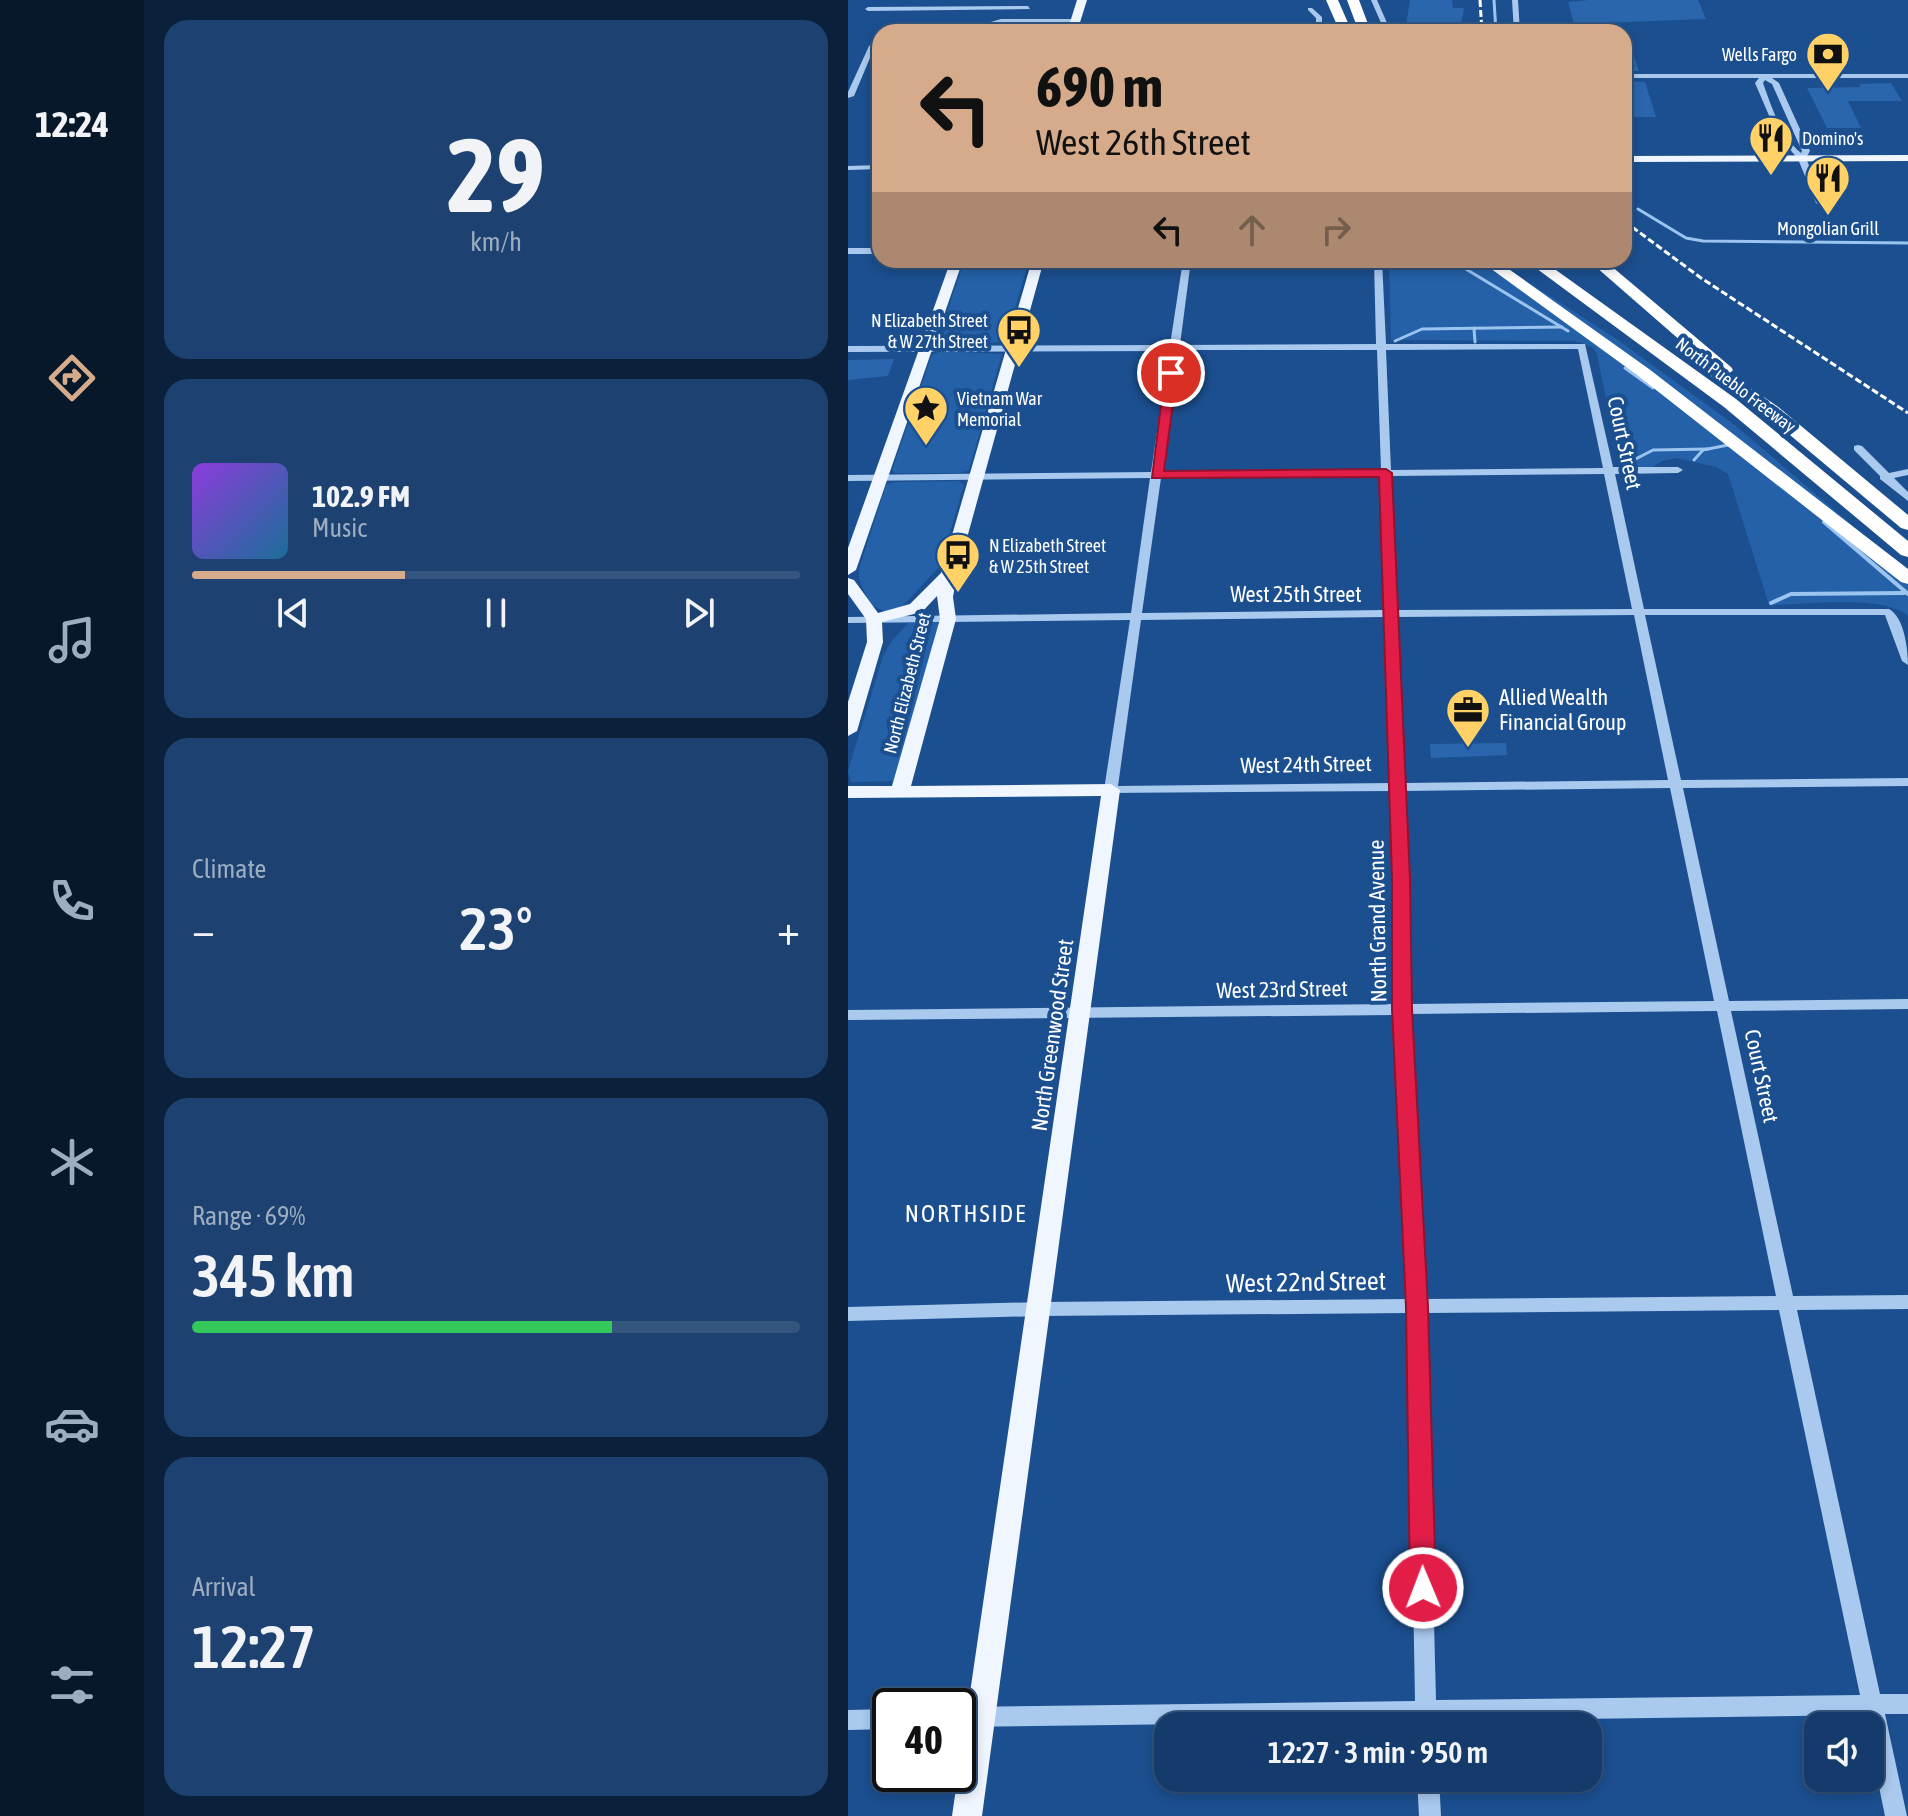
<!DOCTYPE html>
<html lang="en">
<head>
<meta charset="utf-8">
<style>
	body { margin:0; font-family:"Asap Condensed",sans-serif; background:#1d4271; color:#f1f3f6; height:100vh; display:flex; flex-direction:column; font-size:30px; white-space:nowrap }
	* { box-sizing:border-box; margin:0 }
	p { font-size:26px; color:#9dadc1 }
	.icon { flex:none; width:44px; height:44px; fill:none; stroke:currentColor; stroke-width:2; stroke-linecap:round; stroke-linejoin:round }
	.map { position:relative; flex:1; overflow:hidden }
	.drawer { display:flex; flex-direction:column; gap:20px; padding:20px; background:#0b203b; width:704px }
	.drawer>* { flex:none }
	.top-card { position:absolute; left:24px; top:24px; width:760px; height:244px; border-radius:24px; box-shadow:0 4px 12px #0003,0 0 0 2px #33557e; background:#d6ab8b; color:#111; overflow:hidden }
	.fabs { position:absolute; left:956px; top:1712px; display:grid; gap:16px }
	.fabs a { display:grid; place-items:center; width:80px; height:80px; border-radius:16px; background:#143b6b; box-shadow:0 4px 12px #0003,0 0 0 2px #33557e; font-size:40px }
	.speed { position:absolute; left:24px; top:1688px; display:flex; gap:16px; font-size:40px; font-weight:700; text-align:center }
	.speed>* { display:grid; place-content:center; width:104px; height:104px; border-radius:50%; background:#143b6b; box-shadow:0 4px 12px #0003,0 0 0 2px #33557e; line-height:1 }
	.speed .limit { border:4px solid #111; border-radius:12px; background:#fff; color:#111 }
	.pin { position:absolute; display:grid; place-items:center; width:68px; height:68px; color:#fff; margin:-34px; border:4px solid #fff; border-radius:50%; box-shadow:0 2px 8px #0007 }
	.me { position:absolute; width:88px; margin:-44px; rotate:359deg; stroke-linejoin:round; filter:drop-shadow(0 0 6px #0008) }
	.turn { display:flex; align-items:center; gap:28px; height:168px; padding:0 32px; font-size:36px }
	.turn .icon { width:104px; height:104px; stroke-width:2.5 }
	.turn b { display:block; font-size:56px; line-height:68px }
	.lanes { display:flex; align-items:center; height:76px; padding:0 32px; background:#0003; justify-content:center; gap:40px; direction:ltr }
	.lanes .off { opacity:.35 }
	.big { font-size:60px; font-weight:600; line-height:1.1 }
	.drawer .widget { flex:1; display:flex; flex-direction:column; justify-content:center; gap:12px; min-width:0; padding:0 28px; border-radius:24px; background:#1d4271 }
	.drawer .dial { align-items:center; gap:0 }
	.dial b { font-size:104px; line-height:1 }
	.song { display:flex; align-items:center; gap:24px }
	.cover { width:96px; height:96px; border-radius:12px; background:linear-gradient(135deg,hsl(270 70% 55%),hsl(200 70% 35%)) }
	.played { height:8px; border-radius:4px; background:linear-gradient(90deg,#d6ab8b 35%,#33557e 35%) }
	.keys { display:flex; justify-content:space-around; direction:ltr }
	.heat { display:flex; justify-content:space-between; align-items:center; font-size:44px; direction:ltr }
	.charge { height:12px; border-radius:6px; background:linear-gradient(90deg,#34c759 69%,#33557e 0) }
	.trip { position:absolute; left:306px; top:1712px; width:448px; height:80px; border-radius:24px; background:#143b6b; box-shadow:0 4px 12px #0003,0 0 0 2px #33557e; font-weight:600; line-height:80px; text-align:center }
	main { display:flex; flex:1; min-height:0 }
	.tab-bar { display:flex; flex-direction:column; width:144px; justify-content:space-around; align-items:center; background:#08182b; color:#9dadc1 }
	.tab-bar .icon { width:56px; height:56px }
	.tab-bar .current { color:#d6ab8b }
	.tab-bar b { font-size:36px; color:#f1f3f6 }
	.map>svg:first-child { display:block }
</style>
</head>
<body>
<main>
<nav class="tab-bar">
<b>12:24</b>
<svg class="icon current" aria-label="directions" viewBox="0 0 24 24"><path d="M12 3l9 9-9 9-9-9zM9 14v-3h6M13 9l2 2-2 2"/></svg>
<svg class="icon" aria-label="music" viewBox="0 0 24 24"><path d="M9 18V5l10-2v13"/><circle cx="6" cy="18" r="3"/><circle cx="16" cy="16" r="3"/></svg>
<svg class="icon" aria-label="phone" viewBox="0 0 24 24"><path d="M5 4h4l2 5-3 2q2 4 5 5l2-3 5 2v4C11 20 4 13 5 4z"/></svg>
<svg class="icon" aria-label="climate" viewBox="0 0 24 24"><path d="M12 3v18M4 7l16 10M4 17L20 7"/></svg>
<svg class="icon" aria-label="car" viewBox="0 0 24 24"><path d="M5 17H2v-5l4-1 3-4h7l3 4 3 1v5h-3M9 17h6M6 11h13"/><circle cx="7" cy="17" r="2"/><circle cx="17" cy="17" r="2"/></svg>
<svg class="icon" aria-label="filters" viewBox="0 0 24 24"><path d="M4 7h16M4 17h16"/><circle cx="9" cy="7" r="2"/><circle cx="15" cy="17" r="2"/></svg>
</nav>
<section class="drawer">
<div class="widget dial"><b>29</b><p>km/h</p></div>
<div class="widget">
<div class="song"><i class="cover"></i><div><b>102.9 FM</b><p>Music</p></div></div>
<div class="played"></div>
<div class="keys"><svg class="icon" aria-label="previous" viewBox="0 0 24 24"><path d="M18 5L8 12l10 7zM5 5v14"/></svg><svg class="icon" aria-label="pause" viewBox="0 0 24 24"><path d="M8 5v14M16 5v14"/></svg><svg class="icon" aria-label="next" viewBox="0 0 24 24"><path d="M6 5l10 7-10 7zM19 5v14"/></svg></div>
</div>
<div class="widget"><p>Climate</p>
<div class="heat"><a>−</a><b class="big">23°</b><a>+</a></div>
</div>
<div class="widget"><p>Range · 69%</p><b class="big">345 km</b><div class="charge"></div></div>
<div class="widget"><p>Arrival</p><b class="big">12:27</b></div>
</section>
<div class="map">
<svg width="1060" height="1816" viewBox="0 0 1060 1816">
	<rect width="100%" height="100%" fill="#1b4f8f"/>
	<g fill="#2461a8">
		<path d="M117,260H181L157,342L95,344L89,340Z"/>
		<path d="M541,260H646L770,340L888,426L1060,573V616C1036,594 954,605 921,605L880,474L868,467L829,458L814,461L803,468L772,467L749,354L744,347L727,341L543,340Z"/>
		<path d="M93,351L154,354L121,470L112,473H47L44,470L84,355Z"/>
		<path d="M111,481L116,485L92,566L52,609L37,612L21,603L11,579V569L38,485L46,482Z"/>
		<path d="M60,623H91L47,781L3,782L0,771L35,656L43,642Z"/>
	</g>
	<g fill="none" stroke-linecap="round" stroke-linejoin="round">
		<g stroke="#9cc4f0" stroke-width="3">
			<path d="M646,0L648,32"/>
			<path d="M776,144L782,145"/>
			<path d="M790,209L838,238L855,241L1060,243"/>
			<path d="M574,260H603L720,331"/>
			<path d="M626,328L627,342"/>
			<path d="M547,341L574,329L714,327"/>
			<path d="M777,368L805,388"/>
			<path d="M846,460L855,450L880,445"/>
			<path d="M776,465L805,450L860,449"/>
		</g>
		<g stroke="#9cc4f0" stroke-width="4">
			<path d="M976,522L1060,594"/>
			<path d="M923,603L943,594L1056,593"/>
		</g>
	</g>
	<g fill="#2a66ad">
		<path d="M562,0H604L605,8H616L613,24L558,25Z"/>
		<path d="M741,0H850L858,19L726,24L720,2Z"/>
		<path d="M778,34L791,71H776Z"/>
		<path d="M776,81L797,82L808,117H776Z"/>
		<path d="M1043,83L1054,101H1000L1013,128H979L959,88L1013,87L1011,84Z"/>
		<path d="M46,359L40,376L0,380V360Z"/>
		<path d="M658,743L659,755L583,758L582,744Z"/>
	</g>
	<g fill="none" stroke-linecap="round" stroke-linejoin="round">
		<g fill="#a9c9ee" fill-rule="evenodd">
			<path d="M523,0H529L543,32H537Z"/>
			<path d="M664,0H670L672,32H666Z"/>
			<path d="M180,6L182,9L20,11L17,9L20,7Z"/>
			<path d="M460,8H464L474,17V32H468V18L460,10Z"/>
			<path d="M153,19H228L231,21L228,23H153L123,32H50L53,30L119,29Z"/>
			<path d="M24,44L27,46L6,96L0,98V92L21,46Z"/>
			<path d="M776,74H1060V78H924L931,83L962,151L958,158L976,203L972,205L968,203L950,159L929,134L907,83L911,78H776ZM917,80L924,84L954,151L953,153C932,135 924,108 915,83Z"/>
			<path d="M32,165V169L0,170V166Z"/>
			<rect x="0" y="248" width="32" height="6"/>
			<path d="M335,260H343L332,345L528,344L526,260H534L538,344H737L765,467H830L835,470L830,473L767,474L796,609H1041C1056,617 1060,648 1060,665L1054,661L1037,615H797L833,780L1060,778V786L835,788L881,1001L1060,999V1009L883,1011L945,1296L1060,1295V1309L949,1310L1032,1694H1060V1714H1037L1059,1816H1037L1022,1743V1726H1018L1016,1715L588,1721V1726H568V1721L110,1727V1707L567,1701L560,1313L192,1316L0,1321V1307L192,1302L560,1299L547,1015L0,1020V1010L547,1004L543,791L258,793L256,790L282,620L0,623V617L283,613L302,478L0,481V475L303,472L321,351L0,352V346L322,345ZM730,349L755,468L543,470L538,350ZM331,350H529L533,470L314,472ZM756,474L784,609L549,610L543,476ZM533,476L537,610L294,613L313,478ZM786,615L820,780L556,783L549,617ZM537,617L543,783L270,786L293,620ZM822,788L866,1001L561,1004L556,791ZM869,1011L928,1296L577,1299L562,1014ZM931,1310L1012,1695L588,1700L578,1313Z"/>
			<path d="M1010,445L1014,446L1041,473L1060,469V475L1046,478L1060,492V501L1032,479V476L1006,450V446Z"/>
			<path d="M42,1709V1729L0,1730V1710Z"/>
			<path d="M569,1778H591L593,1816H571Z"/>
		</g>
		<g fill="#f0f6ff" fill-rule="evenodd">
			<path d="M229,0H239L229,32H219Z"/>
			<path d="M1060,155V161L776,162V156Z"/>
			<path d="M103,260H115L8,570L0,575V548Z"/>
			<path d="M184,260H196L109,574L105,597L108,619L63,786L263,784L272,790L134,1816H104L253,796L0,798V786H44L92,619L89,596L74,612L34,622L35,642L9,731L0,736V702L19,642L18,619L0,594V578L6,580L30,613L62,604L93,573Z"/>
		</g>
		<g fill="#fff" fill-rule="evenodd">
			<path d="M478,0H490L504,32H492Z"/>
			<path d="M499,0H511L523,32H511Z"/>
			<path d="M631,260H648L801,369L1060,569V584L1053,582L789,375Z"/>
			<path d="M677,260H694L888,399L1060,541V557L1053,555L876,407Z"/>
			<path d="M740,260H756L883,367L885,370L881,374L929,406L1060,515V530L1053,528L917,414L853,369L851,366L857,362Z"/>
		</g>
		<g stroke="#fff" stroke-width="3" stroke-dasharray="7 3" stroke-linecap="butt">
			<path d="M632,0L634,32"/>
			<path d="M776,221L853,278L1060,413"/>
		</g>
	</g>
	<path fill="#e11d48" stroke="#92132f" stroke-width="2" d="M323,369L329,373L316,471L538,469L544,473L562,879L564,1009L580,1307L588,1588L584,1596L575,1600L566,1596L562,1588L558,1307L544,1009V879L531,477L304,478L317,373Z"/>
	<defs>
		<g id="bank-pin" transform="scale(2.3)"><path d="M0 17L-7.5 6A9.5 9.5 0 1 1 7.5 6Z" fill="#ffd166" stroke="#1b4f8f"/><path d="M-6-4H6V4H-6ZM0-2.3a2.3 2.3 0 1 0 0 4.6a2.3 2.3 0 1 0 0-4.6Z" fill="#111"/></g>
		<g id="restaurant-pin" transform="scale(2.3)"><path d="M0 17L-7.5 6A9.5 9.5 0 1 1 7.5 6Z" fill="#ffd166" stroke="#1b4f8f"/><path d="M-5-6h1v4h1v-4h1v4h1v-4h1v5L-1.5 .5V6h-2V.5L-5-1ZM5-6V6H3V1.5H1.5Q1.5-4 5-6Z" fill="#111"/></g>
		<g id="bus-pin" transform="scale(2.3)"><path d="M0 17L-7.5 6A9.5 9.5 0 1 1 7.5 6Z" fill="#ffd166" stroke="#1b4f8f"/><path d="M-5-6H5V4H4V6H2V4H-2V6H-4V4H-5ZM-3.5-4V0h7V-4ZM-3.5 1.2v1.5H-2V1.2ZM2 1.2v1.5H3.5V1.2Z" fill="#111"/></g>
		<g id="sight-pin" transform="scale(2.3)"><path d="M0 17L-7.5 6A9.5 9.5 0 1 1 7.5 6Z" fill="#ffd166" stroke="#1b4f8f"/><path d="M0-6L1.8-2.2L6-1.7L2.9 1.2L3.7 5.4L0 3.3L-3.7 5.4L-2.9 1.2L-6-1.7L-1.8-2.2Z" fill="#111"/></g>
		<g id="office-pin" transform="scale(2.3)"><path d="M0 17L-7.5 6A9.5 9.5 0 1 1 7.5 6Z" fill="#ffd166" stroke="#1b4f8f"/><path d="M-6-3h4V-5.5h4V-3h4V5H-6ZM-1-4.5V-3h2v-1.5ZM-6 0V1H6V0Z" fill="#111"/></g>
	</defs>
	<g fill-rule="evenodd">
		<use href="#bank-pin" x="980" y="54"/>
		<use href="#restaurant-pin" x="923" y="138"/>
		<use href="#restaurant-pin" x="980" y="178"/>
		<use href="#bus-pin" x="171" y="330"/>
		<use href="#sight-pin" x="78" y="408"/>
		<use href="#bus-pin" x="110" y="555"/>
		<use href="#office-pin" x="620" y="710"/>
	</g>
	<g text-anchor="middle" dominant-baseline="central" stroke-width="8" stroke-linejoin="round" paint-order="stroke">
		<g font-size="18" fill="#fff" stroke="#1b4f8f" text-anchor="start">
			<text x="949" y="54" text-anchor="end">Wells Fargo</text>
			<text x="954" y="138">Domino's</text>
			<text x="980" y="228" text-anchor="middle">Mongolian Grill</text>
			<text x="140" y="320" text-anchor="end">N Elizabeth Street<tspan x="140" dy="21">&amp; W 27th Street</tspan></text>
			<text x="109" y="398">Vietnam War<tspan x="109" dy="21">Memorial</tspan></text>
			<text x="141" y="545">N Elizabeth Street<tspan x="141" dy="21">&amp; W 25th Street</tspan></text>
		</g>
		<g font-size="18" fill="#fff" stroke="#1b4f8f">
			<text transform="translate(888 385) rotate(37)">North Pueblo Freeway</text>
			<text transform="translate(59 683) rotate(-76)">North Elizabeth Street</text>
		</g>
		<g font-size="22" fill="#fff" stroke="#1b4f8f">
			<text transform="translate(777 443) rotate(78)">Court Street</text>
			<text x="448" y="594">West 25th Street</text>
			<text transform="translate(458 764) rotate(-1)">West 24th Street</text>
			<text transform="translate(529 921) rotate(-91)">North Grand Avenue</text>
			<text transform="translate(434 989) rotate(-1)">West 23rd Street</text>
			<text transform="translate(204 1035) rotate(-82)">North Greenwood Street</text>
			<text transform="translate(914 1076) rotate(78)">Court Street</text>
		</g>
		<g font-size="22" fill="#fff" stroke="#1b4f8f" text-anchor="start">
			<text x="651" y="697">Allied Wealth<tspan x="651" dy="25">Financial Group</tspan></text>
		</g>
		<g font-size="24" letter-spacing="2" fill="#fff" stroke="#1b4f8f">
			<text x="118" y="1213">NORTHSIDE</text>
		</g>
		<g font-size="26" fill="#fff" stroke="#1b4f8f">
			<text transform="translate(458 1282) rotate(-1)">West 22nd Street</text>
		</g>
	</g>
</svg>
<div class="fabs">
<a><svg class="icon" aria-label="sound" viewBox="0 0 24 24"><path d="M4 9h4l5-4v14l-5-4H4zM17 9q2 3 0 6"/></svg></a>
</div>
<div class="speed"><div class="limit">40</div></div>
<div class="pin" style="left:323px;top:373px;background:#d93025"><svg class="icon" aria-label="arrive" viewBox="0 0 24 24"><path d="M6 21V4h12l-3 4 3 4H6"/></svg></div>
<svg class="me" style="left:575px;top:1588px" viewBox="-20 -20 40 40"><circle r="17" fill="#e11d48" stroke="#fff" stroke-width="3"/><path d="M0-11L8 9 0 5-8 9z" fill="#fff"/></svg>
<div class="trip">12:27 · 3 min · 950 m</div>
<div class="top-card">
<div class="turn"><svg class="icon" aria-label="left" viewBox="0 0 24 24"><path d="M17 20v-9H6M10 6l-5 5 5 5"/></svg><div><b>690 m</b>West 26th Street</div></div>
<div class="lanes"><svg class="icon" aria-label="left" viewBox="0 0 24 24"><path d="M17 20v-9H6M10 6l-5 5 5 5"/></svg><svg class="icon off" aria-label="ahead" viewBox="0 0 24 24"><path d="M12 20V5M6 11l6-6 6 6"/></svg><svg class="icon off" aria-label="right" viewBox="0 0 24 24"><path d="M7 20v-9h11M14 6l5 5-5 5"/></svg></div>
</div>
</div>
</main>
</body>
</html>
